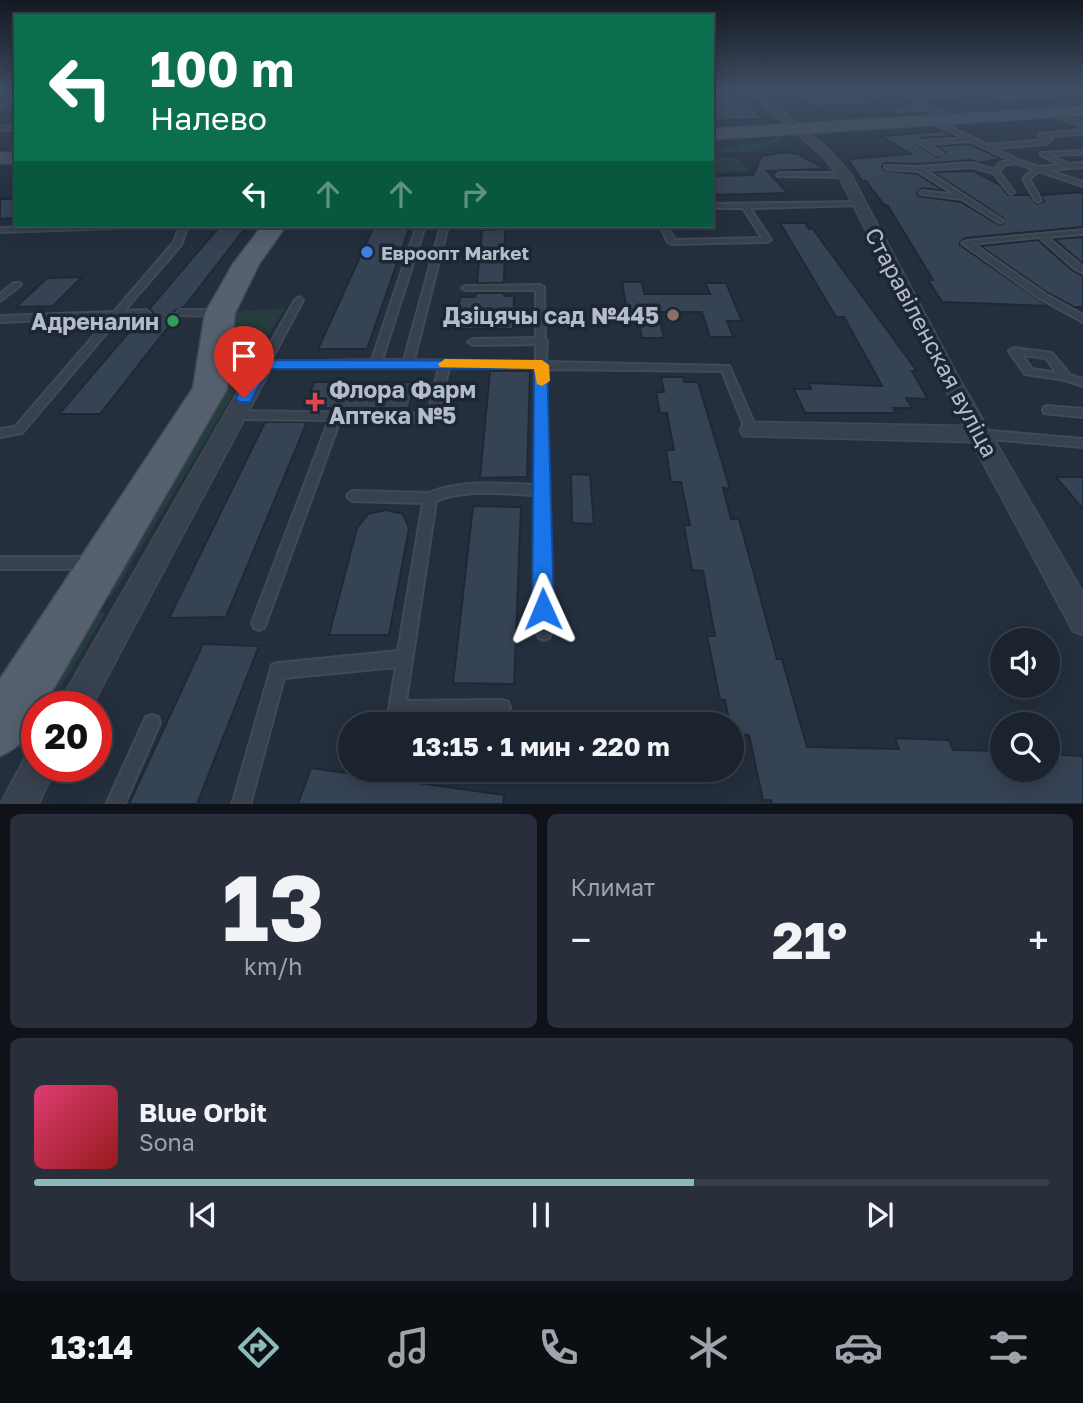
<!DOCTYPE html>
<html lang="ru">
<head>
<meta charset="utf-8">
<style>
	body { margin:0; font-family:"Golos Text",sans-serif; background:#282f3a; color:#f1f3f6; height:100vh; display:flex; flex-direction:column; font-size:26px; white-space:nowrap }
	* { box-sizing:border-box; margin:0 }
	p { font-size:23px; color:#a0a4aa }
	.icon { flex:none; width:38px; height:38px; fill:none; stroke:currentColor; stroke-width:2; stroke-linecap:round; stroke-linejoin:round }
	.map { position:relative; height:804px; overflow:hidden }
	.sheet { display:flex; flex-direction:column; gap:10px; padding:10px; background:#0f1319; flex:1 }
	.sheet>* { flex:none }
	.banner { position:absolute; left:14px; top:14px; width:700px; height:214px; border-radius:0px; box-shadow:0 4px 18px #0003,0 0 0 2px #39404a; background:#0b6e4f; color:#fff; overflow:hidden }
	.controls { position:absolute; left:990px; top:628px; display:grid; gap:14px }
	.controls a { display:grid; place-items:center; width:70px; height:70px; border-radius:50%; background:#1b232e; box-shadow:0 4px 18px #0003,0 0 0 2px #39404a; font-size:35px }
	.speed { position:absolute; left:21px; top:691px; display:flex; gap:14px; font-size:35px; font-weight:700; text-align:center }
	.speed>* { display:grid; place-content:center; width:91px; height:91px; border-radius:50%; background:#1b232e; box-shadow:0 4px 18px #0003,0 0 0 2px #39404a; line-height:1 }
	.speed .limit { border:10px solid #d22; background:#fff; color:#111 }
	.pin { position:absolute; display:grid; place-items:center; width:60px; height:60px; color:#fff; margin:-72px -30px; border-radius:50% 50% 50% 0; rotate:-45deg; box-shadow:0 0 7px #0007 }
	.pin .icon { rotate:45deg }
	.me { position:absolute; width:77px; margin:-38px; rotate:359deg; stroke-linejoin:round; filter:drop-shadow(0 0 5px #0008) }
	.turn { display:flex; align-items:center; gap:24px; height:147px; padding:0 21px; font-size:32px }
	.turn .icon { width:91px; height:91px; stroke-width:2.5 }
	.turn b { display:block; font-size:49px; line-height:60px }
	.lanes { display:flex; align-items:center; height:66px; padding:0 21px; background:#0003; justify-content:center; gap:35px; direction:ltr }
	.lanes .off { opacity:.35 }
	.big { font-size:52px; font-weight:700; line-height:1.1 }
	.sheet .card { flex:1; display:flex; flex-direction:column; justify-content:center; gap:10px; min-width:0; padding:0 24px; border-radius:10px; background:#282f3a }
	.sheet .dial { align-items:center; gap:0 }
	.dial b { font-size:91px; line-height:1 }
	.song { display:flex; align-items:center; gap:21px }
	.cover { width:84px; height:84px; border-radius:10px; background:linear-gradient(135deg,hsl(340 70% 55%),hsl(0 70% 35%)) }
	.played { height:7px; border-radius:4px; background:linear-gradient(90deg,#8bbbb9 65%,#39404a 65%) }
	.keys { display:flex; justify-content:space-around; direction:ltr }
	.heat { display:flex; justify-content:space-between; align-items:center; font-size:38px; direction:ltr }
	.sheet .tiles { flex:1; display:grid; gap:10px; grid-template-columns:1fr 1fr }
	.card:last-child { grid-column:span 2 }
	.trip { position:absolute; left:338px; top:712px; width:406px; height:70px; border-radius:35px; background:#1b232e; box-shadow:0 4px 18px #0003,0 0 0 2px #39404a; font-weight:700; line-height:70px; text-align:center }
	.dock { display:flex; height:112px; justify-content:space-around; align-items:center; background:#0b0e12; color:#a0a4aa }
	.dock .icon { width:49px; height:49px }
	.dock .current { color:#8bbbb9 }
	.dock b { font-size:32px; color:#f1f3f6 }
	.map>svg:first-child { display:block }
</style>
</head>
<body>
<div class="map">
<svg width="1083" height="805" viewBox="0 0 1083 805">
	<rect width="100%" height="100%" fill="#242f3e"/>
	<g fill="#263c3f">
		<path d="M777,136H784L763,151L712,153V149L739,148L738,144L764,143Z"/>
		<path d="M736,157L749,171L712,173V158Z"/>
		<path d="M285,308L112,596H102L229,312Z"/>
		<path d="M91,613H105L60,689H46Z"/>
	</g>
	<g fill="#364354" stroke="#1f2835" stroke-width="2">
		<path d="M883,90V103L812,107L788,91Z"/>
		<path d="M722,92H732L765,119L712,121V93Z"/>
		<path d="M944,131L954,136L921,138L916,144L938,157L945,152L935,146L970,144L1002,159L979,163L971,160L919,164L885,163L882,166L884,170L917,174L945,191L923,188L917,193L919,196L961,202L999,225L1003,224V218L933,172L974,171L1000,185L1008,195H1029L1037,204L1044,201L1041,195L1083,192V227L966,238L960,242V245L1048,306L942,302L928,280H933L888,206L884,205L866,181H862L848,159L911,154L881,136Z"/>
		<path d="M785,152L798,154L825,169L767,171L788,193L712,195V176L753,175L762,156Z"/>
		<path d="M0,199H16V218L0,219Z"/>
		<path d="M780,223H805L809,229H813L917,371H912L928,399L906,398L912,408H893L896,413H805L794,389H811L808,383L882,386L844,317H836Z"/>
		<path d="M220,226H247L184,307L174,311L176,317L100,414H59L141,318L151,316L153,312L149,309Z"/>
		<path d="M374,226H410L367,349H318Z"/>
		<path d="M505,229L504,283H477L482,230Z"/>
		<path d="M1083,237V264L1054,239Z"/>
		<path d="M1038,240L1072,270L1083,276V307H1074L1046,292L980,246Z"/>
		<path d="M82,277L53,306L16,307L47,278Z"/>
		<path d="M622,282H642L644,294H710L705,283H726L742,321H727L733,337H710L702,312H658L664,338H642L638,318H628Z"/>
		<path d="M476,293H504V296H514L513,329H454L460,297H475Z"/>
		<path d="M490,371H530L527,477L480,478Z"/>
		<path d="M661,377H683L684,382H698L730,489L723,488L731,519H739L777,659H782L807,747L899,749L895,738L949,740L953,750L1003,751V770H1048V732L1062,755L1083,756V804H772L771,800H763L749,735H732L725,700L720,699L707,636H715L703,571L692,570L684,525H690L681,482H671L666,450H674L667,413H660L656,392H664Z"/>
		<path d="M314,382H415L409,408H304Z"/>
		<path d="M265,422H307L226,617L169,618Z"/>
		<path d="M571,474L590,475L594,524L572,523Z"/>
		<path d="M1056,477H1083V509Z"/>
		<path d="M473,506L521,507L514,684L453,683Z"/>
		<path d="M386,510L403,514L409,528L389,635H329L357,528L368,514Z"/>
		<path d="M203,644L259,646L197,804H129Z"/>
		<path d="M311,768L504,795L503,804H298Z"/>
	</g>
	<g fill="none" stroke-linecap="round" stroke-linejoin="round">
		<g stroke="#414a57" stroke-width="4">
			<g id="lane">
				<path d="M896,90H901L957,120L952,121L928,110L897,111L899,109L924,107Z"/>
				<path d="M910,90H916L925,95L958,98L956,99L924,97Z"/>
				<path d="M983,90H989L1003,98L1051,96L1053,97L1002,100Z"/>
				<path d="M16,98V101L0,108V105Z"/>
				<path d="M1051,112L1083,123V127L1051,114Z"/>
				<path d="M931,120H935L988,145L1044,140L1046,139L1039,136V134L1083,130V134L1048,136L1052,139L1046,144L994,148L1018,160L1039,167L1060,165L1041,155V153L1082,151V153L1080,154L1050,155L1068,164L1083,163V167L1047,170L1083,182V186L1039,171L1029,179L1041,200L1038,202L1035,200L1023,179L1033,169L1016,163L1004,165L999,172L1014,192L1011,194L1009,193L994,173L971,167L925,170L1002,220V222L1000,223L962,199L921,194L920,193L923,191L956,195L918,171L887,169L885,168V166L919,167L971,163L995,170L1000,163L1010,160L970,141L927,144L942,153L937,154L918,143L921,141L964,138L931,122Z"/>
				<rect x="0" y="126" width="16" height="4"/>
				<path d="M780,173H845L848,175L845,177L778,176L777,175Z"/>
				<path d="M860,202L863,204L862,205L750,208L771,240L767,242L672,244L668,242L660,226H667L675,240L762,238L743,208H712V204Z"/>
				<path d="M62,226H122L118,228L0,232V228Z"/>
				<path d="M180,226H188L181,245L124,311L146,310L150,313L149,315L120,317L22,433L0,437V429L15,427L110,317L0,322V316L114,312L174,242Z"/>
				<path d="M417,226H425L382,360H404L441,226H448L414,360L536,362V344L473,345L468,342L473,339L536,338V290H466L462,288L466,286L540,285L544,287L545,339L547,341L546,362L729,366L757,430L755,433H747L722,371L546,369L551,633L549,638L544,640L539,638L537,633L536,495C504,494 467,488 436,501L406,701L502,700L508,702L510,708L508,714L502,716L397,717L391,715L389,709L396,667L284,678L250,805H232L272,665L278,663L398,651L423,503L353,501L349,499L347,496L349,493L353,491L429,493C463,479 501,484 536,485V368L449,367L438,418L433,422L340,420L266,623L264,628L259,630L254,628L252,623L329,420L234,419L229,415L234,411L428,414L439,367L376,366L263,368L258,365L295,300L299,297L303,300L270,362L372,360Z"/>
				<path d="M1083,230V234L1047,237L1083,267V273L1074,268L1039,237L973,244L1045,294L1083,315V322L1039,298L962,243L966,241Z"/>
				<path d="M14,283H20L21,285L0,301V294Z"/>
				<path d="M180,310H217L221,313L217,316L177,315L176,313Z"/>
				<path d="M1014,348L1052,353L1070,375L1083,379V386L1065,380L1025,374L1009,351ZM1022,355L1046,358L1057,373L1032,369Z"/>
				<path d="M1048,406L1083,409V417L1044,413L1043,410L1044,407Z"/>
				<path d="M979,430L1083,439V447L979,438L975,437L973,434L975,431Z"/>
				<path d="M0,557H89L94,559L96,563L94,567L89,569H0Z"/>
				<path d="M152,715L158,717L160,723L124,805H106L146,717Z"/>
			</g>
		</g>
		<g stroke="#414a57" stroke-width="3">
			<g id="street">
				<path d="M746,90H756L829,150L851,175L958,377L1083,593V635L1073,631L972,442L743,436L740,430L743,424L751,422L964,426L839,176L821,154Z"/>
				<path d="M263,359L270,361L273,365L91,707H57L253,365L256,361Z"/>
				<path d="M37,749V766H56L38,805H0L27,754Z"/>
			</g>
		</g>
		<g stroke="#414a57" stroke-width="3">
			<g id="secondary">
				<path d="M1083,107V115L712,139V129Z"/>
				<rect x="0" y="153" width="16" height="10"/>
			</g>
		</g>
		<g stroke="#414a57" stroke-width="3">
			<path id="primary" d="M262,226H286L259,264L235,313L227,389L43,707H37C37,731 21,747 0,756V679L193,388L205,313L233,264Z"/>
		</g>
		<use href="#lane" fill="#38414e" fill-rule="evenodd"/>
		<use href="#street" fill="#38414e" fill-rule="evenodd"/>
		<use href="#secondary" fill="#465061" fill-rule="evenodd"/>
		<use href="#primary" fill="#56606e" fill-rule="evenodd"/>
	</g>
	<linearGradient id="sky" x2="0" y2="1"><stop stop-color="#141a22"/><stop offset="0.44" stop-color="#3f4d63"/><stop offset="1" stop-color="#3f4d63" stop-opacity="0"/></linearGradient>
	<rect width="1083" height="203" fill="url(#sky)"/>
	<path fill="#1a73e8" stroke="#114b97" stroke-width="2" d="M263,360L547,361L554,609L551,616L543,619L536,616L532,609L534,369H268L250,402H239L236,398L258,361Z"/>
	<path fill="#f59e0b" d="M445,359L542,360L549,365L550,381L542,386L537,384L534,369L440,367L438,364Z"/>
	<circle fill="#3f7fe0" stroke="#1d2633" stroke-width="2.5" cx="367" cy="252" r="7"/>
	<circle fill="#8d6e63" stroke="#1d2633" stroke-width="2.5" cx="673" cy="315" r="7"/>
	<circle fill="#2e9e5b" stroke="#1d2633" stroke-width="2.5" cx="173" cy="321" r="7"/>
	<path fill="#e0444e" stroke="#1d2633" stroke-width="2.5" d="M311.5 391.5h7v7h7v7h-7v7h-7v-7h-7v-7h7z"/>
	<g text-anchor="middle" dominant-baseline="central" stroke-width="7" stroke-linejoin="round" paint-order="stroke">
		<g font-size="19" font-weight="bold" fill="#b4bcc9" stroke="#1d2633" text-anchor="start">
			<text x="381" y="252">Евроопт Market</text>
		</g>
		<g font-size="23" font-weight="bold" fill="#b4bcc9" stroke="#1d2633" text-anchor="end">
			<text x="659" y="315">Дзіцячы сад №445</text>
			<text x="159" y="321">Адреналин</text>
			<text x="329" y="389" text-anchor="start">Флора Фарм<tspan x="329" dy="26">Аптека №5</tspan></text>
		</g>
		<g font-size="23" fill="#b4bcc9" stroke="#1d2633">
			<text transform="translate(932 342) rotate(62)">Старавіленская вуліца</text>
		</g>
	</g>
</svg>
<div class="controls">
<a><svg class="icon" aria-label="sound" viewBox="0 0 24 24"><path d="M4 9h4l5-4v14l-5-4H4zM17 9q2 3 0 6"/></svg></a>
<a><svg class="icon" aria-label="search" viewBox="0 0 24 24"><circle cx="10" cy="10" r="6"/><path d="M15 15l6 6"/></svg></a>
</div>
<div class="speed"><div class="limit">20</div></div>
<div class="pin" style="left:244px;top:398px;background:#d93025"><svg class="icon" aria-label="arrive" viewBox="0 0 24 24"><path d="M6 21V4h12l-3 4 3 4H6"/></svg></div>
<svg class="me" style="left:543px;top:609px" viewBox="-20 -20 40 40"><path d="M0-17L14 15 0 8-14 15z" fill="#1a73e8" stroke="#fff" stroke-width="4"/></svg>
<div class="trip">13:15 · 1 мин · 220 m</div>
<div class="banner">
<div class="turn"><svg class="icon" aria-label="left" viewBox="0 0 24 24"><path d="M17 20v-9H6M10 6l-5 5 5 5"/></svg><div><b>100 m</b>Налево</div></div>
<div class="lanes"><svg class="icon" aria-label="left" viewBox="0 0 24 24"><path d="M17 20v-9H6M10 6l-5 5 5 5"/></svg><svg class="icon off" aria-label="ahead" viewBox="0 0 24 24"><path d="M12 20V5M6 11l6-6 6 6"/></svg><svg class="icon off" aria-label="ahead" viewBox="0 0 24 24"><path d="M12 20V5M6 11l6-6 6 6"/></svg><svg class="icon off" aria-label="right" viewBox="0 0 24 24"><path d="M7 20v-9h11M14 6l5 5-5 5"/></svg></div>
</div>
</div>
<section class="sheet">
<div class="tiles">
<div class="card dial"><b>13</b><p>km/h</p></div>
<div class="card"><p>Климат</p>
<div class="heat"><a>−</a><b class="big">21°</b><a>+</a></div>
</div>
<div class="card">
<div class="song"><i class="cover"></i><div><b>Blue Orbit</b><p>Sona</p></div></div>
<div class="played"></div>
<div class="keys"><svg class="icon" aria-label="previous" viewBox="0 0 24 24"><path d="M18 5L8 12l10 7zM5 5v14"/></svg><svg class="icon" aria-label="pause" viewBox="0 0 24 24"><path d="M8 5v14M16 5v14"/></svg><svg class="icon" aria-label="next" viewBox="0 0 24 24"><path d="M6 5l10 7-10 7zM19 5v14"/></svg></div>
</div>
</div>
</section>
<nav class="dock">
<b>13:14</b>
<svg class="icon current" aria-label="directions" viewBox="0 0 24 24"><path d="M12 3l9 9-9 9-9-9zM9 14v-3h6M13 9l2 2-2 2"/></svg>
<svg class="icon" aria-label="music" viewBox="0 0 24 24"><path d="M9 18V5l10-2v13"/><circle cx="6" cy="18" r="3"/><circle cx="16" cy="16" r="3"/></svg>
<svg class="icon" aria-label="phone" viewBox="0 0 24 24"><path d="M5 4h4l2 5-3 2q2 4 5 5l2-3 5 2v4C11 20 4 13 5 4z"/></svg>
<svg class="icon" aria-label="climate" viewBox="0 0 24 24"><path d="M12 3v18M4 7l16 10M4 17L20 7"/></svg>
<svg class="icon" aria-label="car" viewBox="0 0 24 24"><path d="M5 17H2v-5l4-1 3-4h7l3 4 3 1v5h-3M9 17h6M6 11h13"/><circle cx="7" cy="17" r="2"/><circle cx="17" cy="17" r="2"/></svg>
<svg class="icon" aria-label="filters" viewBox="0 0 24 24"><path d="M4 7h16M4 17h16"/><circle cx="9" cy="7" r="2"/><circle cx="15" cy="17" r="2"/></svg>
</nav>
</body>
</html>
